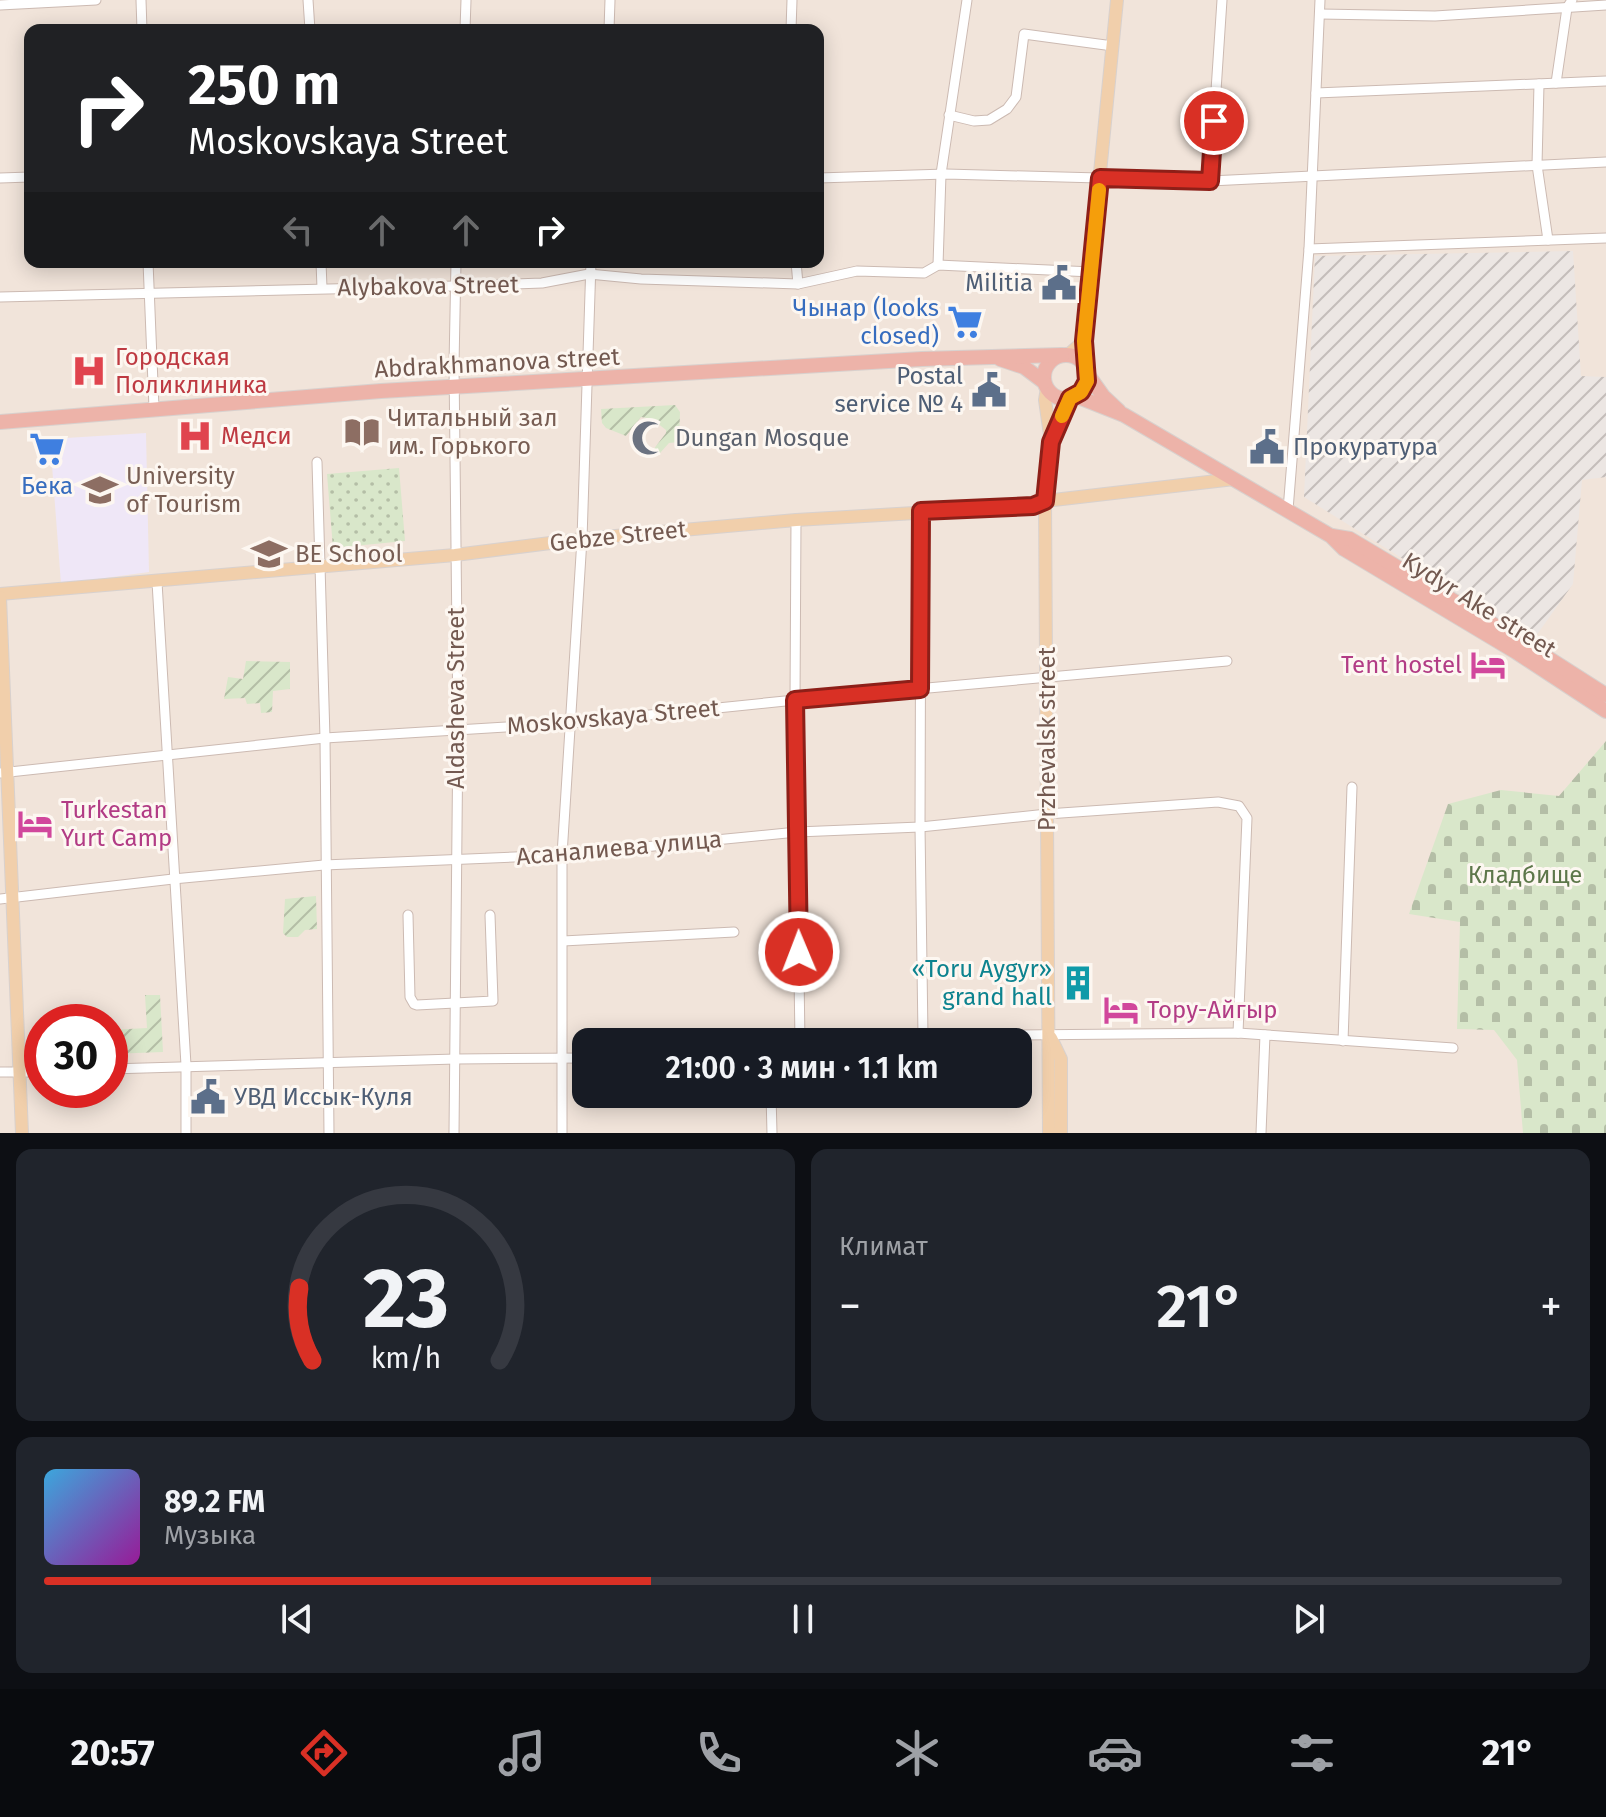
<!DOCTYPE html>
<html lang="ru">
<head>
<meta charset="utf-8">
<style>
	body { margin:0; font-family:"Fira Sans",sans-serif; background:#20242c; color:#f1f3f6; height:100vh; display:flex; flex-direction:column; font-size:30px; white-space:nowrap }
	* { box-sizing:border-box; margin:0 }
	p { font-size:26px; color:#9ea1a6 }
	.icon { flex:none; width:44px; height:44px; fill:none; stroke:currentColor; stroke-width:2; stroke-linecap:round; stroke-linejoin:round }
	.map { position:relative; height:1133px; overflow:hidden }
	.side { display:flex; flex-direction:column; gap:16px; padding:16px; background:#0d0f14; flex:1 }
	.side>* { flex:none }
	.banner { position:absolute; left:24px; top:24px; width:800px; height:244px; border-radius:16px; box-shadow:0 4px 20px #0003; background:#202124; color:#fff; overflow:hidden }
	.speed { position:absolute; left:24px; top:1004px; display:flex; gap:16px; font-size:40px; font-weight:700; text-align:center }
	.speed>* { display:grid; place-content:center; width:104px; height:104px; border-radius:50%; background:#171b24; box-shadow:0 4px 20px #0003; line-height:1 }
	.speed .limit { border:12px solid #d22; background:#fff; color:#111 }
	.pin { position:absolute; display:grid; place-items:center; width:68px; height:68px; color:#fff; margin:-34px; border:4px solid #fff; border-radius:50%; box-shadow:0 2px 8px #0007 }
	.me { position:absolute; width:88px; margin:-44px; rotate:359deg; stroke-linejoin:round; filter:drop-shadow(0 0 6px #0008) }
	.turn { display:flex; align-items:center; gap:28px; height:168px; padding:0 32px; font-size:36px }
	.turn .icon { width:104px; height:104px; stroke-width:2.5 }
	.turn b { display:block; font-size:56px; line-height:68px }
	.lanes { display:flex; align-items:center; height:76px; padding:0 32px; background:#0003; justify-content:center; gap:40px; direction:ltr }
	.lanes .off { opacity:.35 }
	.big { font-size:60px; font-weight:600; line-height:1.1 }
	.side .widget { flex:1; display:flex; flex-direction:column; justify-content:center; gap:12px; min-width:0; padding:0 28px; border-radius:16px; background:#20242c }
	.side .dial { align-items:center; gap:0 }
	.dial svg { height:208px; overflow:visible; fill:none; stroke:#363941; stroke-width:7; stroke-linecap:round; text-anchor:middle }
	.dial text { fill:#f1f3f6; stroke:none }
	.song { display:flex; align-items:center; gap:24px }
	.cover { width:96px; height:96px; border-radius:12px; background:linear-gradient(135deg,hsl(200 70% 55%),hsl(300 70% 35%)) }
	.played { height:8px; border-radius:4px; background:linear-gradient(90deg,#d93025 40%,#363941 40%) }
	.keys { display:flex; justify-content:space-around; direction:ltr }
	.heat { display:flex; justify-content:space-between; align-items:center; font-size:44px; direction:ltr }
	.side .tiles { flex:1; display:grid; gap:16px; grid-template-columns:1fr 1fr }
	.widget:last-child { grid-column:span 2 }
	.trip { position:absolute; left:572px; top:1028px; width:460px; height:80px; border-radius:16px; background:#171b24; box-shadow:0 4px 20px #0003; font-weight:600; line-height:80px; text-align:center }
	.menu { display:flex; height:128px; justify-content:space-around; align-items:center; background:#090b0e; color:#9ea1a6 }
	.menu .icon { width:56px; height:56px }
	.menu .on { color:#d93025 }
	.menu b { font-size:36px; color:#f1f3f6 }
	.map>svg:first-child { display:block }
</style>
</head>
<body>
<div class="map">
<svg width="1606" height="1133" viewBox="0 0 1606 1133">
	<defs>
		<pattern id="industrial-furrows" width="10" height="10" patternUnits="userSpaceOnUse" patternTransform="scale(2)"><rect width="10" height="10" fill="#ece6e3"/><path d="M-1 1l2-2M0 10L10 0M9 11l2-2" fill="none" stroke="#c4bdba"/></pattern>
		<pattern id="grass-dots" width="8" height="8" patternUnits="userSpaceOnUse" patternTransform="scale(2)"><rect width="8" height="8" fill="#d9e7ca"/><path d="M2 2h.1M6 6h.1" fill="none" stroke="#b4bea6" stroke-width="1.8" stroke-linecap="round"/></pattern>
		<pattern id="cemetery-stones" width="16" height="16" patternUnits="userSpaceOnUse" patternTransform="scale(2)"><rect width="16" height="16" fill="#d9e7ca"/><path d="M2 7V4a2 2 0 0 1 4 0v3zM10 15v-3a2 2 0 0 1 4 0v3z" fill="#b4bea6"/></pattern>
		<pattern id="garden-furrows" width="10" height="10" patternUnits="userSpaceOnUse" patternTransform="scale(2)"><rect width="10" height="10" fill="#d9e7ca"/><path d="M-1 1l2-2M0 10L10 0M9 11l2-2" fill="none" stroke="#b4bea6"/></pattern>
	</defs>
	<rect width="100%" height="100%" fill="#faf3eb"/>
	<path fill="#f1e4da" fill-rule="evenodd" d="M0,0H1606V1133H0ZM30,30H818V262H30ZM42,1022H110V1090H42ZM586,1042H1018V1094H586Z"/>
	<path fill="url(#industrial-furrows)" d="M1573,251L1581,376L1606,377V477L1582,480L1573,584L1533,640L1304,497L1315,256Z"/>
	<path fill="#efe7f7" d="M146,433L149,572L61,584L50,439Z"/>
	<path fill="url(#grass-dots)" d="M399,468L405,541L333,548L327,474Z"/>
	<path fill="url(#cemetery-stones)" d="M1606,741V1133H1523L1517,1060L1494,1030L1457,1029L1460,922L1409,914L1448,804L1501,790L1559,796Z"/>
	<g fill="url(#garden-furrows)">
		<path d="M675,405L680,412L679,442L669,443L660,453L650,454L666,433V430L652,419L641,417L626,436L606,428L602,423L601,409Z"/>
		<path d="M246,661L290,662V689L273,691L272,712L261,713L260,703L247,704L245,698L224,699L228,677L243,679Z"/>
		<path d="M316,896L317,929L305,930L298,937H287L283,933L285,899Z"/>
		<path d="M145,995H160L163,1052L110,1054V1030L147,1028Z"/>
	</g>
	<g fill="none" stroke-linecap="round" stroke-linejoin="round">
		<g stroke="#ccbab2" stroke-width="11">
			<g id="minor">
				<path d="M141,0L142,30"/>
				<path d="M308,0L310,30"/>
				<path d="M0,5L96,0"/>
				<path d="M1320,14L1435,16L1606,5"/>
				<path d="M465,30L466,0"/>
				<path d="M609,30L610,0"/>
				<path d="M791,30L792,0"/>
				<path d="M1556,83L1567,8L1572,0"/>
				<path d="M1539,84L1537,165L1548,240"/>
				<path d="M1316,93L1606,81"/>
				<path d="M949,115L974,121L989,120L1007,109L1016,97L1024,34L1113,46"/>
				<path d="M0,178L30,177"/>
				<path d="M818,178L946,174L1210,181L1606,162"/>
				<path d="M1210,181L1222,0"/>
				<path d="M1309,249L1606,238"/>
				<path d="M148,262L154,408"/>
				<path d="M321,262L322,288"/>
				<path d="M796,262L798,284"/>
				<path d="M938,265L941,174L967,0"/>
				<path d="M0,297L455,286L542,283L589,274L641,279L798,284L857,271L924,273L938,265L1092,272"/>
				<path d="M317,462L325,738L329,1133"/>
				<path d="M1288,510L1309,249L1320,0"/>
				<path d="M921,511L920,827L923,1036"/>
				<path d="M796,520L795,700L800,1042"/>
				<path d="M157,582L186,1065V1133"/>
				<path d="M0,773L325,738L571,723L795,700L1227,661"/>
				<path d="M0,899L173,879L324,865L562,855L797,832L920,827L1047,814L1218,802L1239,806L1247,818L1238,1033"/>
				<path d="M408,915L410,997L414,1004L417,1005L493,1001L490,915"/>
				<path d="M563,941L734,932"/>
				<path d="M1343,1041L1352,787"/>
				<path d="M791,1042L923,1036L1238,1033L1453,1048"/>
				<path d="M110,1069L456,1059L586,1058"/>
				<path d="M0,1072H42"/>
				<path d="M771,1094L772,1133"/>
				<path d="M454,1133L458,728L454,365L456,262"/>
				<path d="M562,1133V855L582,539L591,262"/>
				<path d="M1261,1133L1265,1035"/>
			</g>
		</g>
		<g stroke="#d8d1ce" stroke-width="14">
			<g id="major">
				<path d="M1068,355L1084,341"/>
				<path d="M1086,369L1085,325L1117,0"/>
				<path d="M1047,388L1045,400L1051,442L1045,501L1049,1133"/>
				<path d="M1051,442L1070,398"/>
				<path d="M0,594L455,555L582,539L796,520L1033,506L1045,501L1234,479"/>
				<path d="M0,597L22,1133"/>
				<path d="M1051,1038L1061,1059V1133"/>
			</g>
		</g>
		<g stroke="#d8d1ce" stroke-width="16">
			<g id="highway">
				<circle cx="1066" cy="377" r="22"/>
				<path d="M1000,359L1024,367L1044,382"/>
				<path d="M1088,375L1103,396L1119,411"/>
				<path d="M1076,396L1124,415L1331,536L1344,549L1516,652L1606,711"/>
				<path d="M0,422L381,391L922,359L1062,355"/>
				<path d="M1332,536L1350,539L1523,642L1606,695"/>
			</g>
		</g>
		<use href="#minor" stroke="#fff" stroke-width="9"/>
		<use href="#major" stroke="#f1cfab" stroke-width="12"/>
		<use href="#highway" stroke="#edb3a9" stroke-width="14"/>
	</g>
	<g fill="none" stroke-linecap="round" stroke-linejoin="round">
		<g stroke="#8d1f18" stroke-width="20">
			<path id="route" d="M799,952L795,700L920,689L921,511L1033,506L1045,501L1051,442L1070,398L1081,392L1087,381L1084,341L1100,178L1210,181L1214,121"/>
		</g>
		<use href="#route" stroke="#d93025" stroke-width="14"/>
		<path stroke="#f59e0b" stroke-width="14" d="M1062,416L1070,398L1081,392L1087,381L1084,341L1099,190"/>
	</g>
	<defs>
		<g id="civic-bare" transform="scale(2.76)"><path d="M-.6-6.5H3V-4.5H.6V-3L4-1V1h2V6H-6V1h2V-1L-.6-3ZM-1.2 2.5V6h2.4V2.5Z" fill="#5c6f8a" stroke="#fdf7f1" stroke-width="2.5" paint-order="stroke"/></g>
		<g id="supermarket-bare" transform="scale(2.76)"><path d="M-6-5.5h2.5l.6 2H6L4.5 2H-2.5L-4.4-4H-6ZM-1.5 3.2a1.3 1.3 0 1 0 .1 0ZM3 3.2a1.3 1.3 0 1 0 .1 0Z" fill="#3f7fe0" stroke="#fdf7f1" stroke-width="2.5" paint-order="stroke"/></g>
		<g id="hospital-bare" transform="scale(2.76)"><path d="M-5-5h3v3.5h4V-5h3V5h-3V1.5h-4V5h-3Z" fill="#e0444e" stroke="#fdf7f1" stroke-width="2.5" paint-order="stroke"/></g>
		<g id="library-bare" transform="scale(2.76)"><path d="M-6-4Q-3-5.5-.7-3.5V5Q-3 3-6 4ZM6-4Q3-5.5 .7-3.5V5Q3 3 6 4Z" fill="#8d6e63" stroke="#fdf7f1" stroke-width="2.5" paint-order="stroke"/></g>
		<g id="mosque-bare" transform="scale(2.76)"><path d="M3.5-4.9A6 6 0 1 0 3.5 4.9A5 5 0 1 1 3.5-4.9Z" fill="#6b7280" stroke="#fdf7f1" stroke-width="2.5" paint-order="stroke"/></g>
		<g id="university-bare" transform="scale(2.76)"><path d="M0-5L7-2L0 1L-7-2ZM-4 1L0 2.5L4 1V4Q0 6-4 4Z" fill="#8d6e63" stroke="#fdf7f1" stroke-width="2.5" paint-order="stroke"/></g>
		<g id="school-bare" transform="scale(2.76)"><path d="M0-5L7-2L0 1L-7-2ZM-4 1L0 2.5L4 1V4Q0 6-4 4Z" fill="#8d6e63" stroke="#fdf7f1" stroke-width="2.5" paint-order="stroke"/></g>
		<g id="hotel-bare" transform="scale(2.76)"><path d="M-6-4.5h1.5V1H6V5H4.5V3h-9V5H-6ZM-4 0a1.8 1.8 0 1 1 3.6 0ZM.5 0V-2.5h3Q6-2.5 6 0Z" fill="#d1479c" stroke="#fdf7f1" stroke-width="2.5" paint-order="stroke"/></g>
		<g id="building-bare" transform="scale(2.76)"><path d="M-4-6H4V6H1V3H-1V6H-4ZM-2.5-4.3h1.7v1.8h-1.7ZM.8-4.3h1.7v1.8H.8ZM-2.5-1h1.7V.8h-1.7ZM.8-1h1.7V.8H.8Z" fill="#0f9aa8" stroke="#fdf7f1" stroke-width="2.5" paint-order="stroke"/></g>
	</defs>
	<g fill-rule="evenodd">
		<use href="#civic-bare" x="1059" y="283"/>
		<use href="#supermarket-bare" x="965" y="322"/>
		<use href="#hospital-bare" x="89" y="371"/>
		<use href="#civic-bare" x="989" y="390"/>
		<use href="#library-bare" x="362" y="432"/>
		<use href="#hospital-bare" x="195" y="436"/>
		<use href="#mosque-bare" x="649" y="438"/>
		<use href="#civic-bare" x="1267" y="447"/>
		<use href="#supermarket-bare" x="47" y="449"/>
		<use href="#university-bare" x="100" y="490"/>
		<use href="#school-bare" x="269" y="554"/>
		<use href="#hotel-bare" x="1488" y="665"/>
		<use href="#hotel-bare" x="35" y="824"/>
		<use href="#building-bare" x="1078" y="983"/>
		<use href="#hotel-bare" x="1121" y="1010"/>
		<use href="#civic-bare" x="208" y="1097"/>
	</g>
	<g text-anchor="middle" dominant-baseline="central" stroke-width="6" stroke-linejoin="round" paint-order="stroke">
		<g font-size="24" fill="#4e5e75" stroke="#fdf7f1" text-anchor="end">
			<text x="1033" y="283">Militia</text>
			<text x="963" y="376">Postal<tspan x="963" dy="28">service № 4</tspan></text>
			<text x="1293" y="447" text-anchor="start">Прокуратура</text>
			<text x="234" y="1097" text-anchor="start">УВД Иссык-Куля</text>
		</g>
		<g font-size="24" fill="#735950" stroke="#fdf7f1">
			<text transform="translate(428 286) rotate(-1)">Alybakova Street</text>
			<text transform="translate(497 363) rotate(-3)">Abdrakhmanova street</text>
			<text transform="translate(618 536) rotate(-6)">Gebze Street</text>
			<text transform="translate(1479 605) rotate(32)">Kydyr Ake street</text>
			<text transform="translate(456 698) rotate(-90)">Aldasheva Street</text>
			<text transform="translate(613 717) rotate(-5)">Moskovskaya Street</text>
			<text transform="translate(1047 739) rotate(-90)">Przhevalsk street</text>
			<text transform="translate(619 848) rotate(-5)">Асаналиева улица</text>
		</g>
		<g font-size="24" fill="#366cbe" stroke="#fdf7f1" text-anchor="end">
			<text x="939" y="308">Чынар (looks<tspan x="939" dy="28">closed)</tspan></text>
			<text x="47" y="486" text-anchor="middle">Бека</text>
		</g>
		<g font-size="24" fill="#be3a42" stroke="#fdf7f1" text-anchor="start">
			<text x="115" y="357">Городская<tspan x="115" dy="28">Поликлиника</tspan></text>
			<text x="221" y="436">Медси</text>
		</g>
		<g font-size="24" fill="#785e54" stroke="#fdf7f1" text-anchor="start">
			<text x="388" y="418">Читальный зал<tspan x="388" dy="28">им. Горького</tspan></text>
			<text x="126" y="476">University<tspan x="126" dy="28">of Tourism</tspan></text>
			<text x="295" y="554">BE School</text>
		</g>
		<g font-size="24" fill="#5b616d" stroke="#fdf7f1" text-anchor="start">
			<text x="675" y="438">Dungan Mosque</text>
		</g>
		<g font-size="24" fill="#b23c85" stroke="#fdf7f1" text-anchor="start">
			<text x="1462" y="665" text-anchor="end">Tent hostel</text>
			<text x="61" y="810">Turkestan<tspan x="61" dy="28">Yurt Camp</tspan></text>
			<text x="1147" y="1010">Тору-Айгыр</text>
		</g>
		<g font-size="24" fill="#5d774a" stroke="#fdf7f1">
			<text x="1525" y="875">Кладбище</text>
		</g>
		<g font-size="24" fill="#0d838f" stroke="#fdf7f1" text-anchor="end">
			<text x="1052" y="969">«Toru Aygyr»<tspan x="1052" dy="28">grand hall</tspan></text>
		</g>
	</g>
</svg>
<div class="speed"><div class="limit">30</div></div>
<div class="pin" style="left:1214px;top:121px;background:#d93025"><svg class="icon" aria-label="arrive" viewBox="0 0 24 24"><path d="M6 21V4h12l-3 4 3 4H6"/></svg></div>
<svg class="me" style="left:799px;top:952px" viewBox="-20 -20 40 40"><circle r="17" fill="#d93025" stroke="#fff" stroke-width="3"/><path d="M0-11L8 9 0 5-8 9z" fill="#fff"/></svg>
<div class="trip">21:00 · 3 мин · 1.1 km</div>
<div class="banner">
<div class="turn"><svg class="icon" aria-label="right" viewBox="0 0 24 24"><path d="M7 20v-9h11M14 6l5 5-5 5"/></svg><div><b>250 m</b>Moskovskaya Street</div></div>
<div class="lanes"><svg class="icon off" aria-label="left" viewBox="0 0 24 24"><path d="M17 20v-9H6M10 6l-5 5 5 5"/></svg><svg class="icon off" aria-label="ahead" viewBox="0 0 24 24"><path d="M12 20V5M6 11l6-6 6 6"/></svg><svg class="icon off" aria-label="ahead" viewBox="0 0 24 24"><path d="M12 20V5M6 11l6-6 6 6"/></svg><svg class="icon" aria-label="right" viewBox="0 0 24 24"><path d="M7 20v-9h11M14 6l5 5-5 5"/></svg></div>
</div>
</div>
<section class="side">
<div class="tiles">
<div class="widget dial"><svg viewBox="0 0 100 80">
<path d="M14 69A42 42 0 1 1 86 69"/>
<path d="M14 69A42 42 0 0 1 9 41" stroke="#d93025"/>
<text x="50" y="56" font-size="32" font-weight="700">23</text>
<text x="50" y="72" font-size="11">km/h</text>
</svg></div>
<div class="widget"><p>Климат</p>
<div class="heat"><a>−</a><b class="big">21°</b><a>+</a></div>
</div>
<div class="widget">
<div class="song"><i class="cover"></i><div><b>89.2 FM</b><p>Музыка</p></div></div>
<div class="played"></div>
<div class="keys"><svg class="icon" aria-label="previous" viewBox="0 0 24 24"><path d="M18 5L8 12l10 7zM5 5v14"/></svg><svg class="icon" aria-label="pause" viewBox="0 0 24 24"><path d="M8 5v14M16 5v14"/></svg><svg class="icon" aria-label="next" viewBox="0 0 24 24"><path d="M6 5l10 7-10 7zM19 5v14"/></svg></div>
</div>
</div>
</section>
<nav class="menu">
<b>20:57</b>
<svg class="icon on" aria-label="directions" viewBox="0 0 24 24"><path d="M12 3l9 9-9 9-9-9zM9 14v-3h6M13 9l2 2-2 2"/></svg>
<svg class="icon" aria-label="music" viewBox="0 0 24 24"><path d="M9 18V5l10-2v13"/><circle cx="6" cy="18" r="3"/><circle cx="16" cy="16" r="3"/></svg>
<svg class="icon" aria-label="phone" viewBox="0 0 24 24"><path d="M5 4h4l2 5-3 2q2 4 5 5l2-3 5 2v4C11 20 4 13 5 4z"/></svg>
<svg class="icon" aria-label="climate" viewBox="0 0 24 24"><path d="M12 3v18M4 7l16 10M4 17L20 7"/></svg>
<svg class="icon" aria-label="car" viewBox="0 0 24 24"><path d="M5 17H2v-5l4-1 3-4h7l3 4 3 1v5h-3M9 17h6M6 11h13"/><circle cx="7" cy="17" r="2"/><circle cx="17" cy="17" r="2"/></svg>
<svg class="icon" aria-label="filters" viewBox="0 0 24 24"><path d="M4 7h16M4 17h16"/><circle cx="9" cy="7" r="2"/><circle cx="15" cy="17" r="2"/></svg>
<b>21°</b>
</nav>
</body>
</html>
